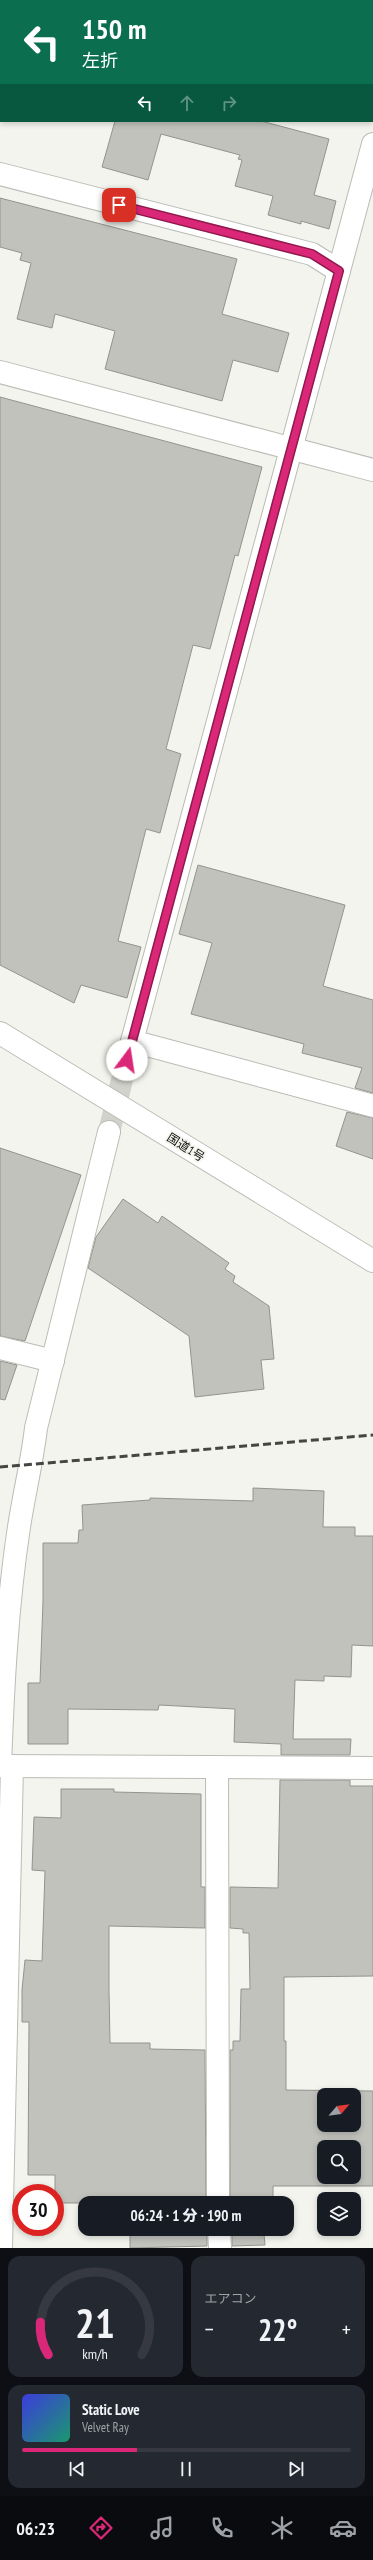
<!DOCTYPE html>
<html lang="ja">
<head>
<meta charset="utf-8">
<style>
	body { margin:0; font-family:"PT Sans Narrow","Noto Sans JP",sans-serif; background:#242831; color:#f1f3f6; height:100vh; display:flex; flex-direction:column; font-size:15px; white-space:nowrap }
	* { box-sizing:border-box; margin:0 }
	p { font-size:13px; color:#9ea1a6 }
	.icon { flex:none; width:22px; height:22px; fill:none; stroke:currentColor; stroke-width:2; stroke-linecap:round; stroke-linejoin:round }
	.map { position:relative; height:2248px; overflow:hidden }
	.panel { display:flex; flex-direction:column; gap:8px; padding:8px; background:#0d0f14; flex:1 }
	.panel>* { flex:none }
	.guide { position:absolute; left:0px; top:0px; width:373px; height:122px; box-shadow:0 2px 6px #0003; background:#0b6e4f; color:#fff; overflow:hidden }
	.needle { width:26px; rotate:61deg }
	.controls { position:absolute; left:317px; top:2088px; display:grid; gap:8px }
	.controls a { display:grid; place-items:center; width:44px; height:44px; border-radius:8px; background:#171b24; box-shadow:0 2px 6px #0003; font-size:20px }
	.speed { position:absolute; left:12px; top:2184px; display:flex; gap:8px; font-size:20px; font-weight:700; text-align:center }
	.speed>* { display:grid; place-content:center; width:52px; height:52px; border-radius:50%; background:#171b24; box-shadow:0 2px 6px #0003; line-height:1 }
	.speed .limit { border:6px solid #d22; background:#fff; color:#111 }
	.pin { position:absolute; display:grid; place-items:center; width:34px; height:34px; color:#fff; margin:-17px; border-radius:8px; box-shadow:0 2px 6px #0006 }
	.me { position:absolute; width:44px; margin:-22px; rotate:14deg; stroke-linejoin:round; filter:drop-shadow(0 0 3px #0008) }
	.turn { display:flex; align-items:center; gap:14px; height:84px; padding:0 16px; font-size:18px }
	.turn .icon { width:52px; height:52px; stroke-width:2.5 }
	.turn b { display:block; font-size:28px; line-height:34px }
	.lanes { display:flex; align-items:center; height:38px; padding:0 16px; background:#0003; justify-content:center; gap:20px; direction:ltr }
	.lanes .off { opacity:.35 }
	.big { font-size:30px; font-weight:800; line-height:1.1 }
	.panel .tile { flex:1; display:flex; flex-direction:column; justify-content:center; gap:6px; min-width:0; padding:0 14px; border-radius:12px; background:#242831 }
	.panel .dial { align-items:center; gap:0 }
	.dial svg { height:104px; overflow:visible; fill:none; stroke:#363941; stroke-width:7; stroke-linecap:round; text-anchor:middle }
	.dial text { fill:#f1f3f6; stroke:none }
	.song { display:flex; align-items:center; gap:12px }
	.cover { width:48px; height:48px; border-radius:6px; background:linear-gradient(135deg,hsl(240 70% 55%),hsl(160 70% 35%)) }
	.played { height:4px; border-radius:2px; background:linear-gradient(90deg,#db2777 35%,#363941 35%) }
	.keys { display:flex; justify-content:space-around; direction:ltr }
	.heat { display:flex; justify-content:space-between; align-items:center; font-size:22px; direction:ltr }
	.panel .tiles { flex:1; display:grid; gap:8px; grid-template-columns:1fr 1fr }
	.tile:last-child { grid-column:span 2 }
	.trip { position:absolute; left:78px; top:2196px; width:216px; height:40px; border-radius:12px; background:#171b24; box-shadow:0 2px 6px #0003; font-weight:800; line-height:40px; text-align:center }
	.menu { display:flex; height:64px; justify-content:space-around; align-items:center; background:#090b0e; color:#9ea1a6 }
	.menu .icon { width:28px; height:28px }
	.menu .current { color:#db2777 }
	.menu b { font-size:18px; color:#f1f3f6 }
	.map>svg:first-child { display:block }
</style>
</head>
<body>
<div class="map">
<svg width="373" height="2248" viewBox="0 0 373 2248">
	<rect width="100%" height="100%" fill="#f2f4ed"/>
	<g fill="#c1c2bc" stroke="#93948e" fill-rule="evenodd">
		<path d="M115,121H261L329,139L314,195L336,201L329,229L301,221V224L268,215L273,196L235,186L242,160L238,159L240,155L161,134L148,180L102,167Z"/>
		<path d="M0,198L237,259L222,314L289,333L278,372L233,360L222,401L105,369L115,331L55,314L52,328L17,319L31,263L20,260L22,253L0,247Z"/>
		<path d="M0,397L262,467L238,556L235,555L210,649L193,645L166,749L181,754L160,833L146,829L118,941L141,947L127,998L81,985L74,1003L0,965Z"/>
		<path d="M198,865L345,905L323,986L373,1000V1093L355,1088L362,1068L302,1053L304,1044L191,1014L212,943L179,934Z"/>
		<path d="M347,1112L373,1118V1159L336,1146Z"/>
		<path d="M0,1148L81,1175L25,1341L0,1336Z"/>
		<path d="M123,1199L158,1223L162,1216L229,1263L225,1269L235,1276L233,1282L269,1306L274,1359L261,1360L264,1389L195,1397L189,1336L88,1268L96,1237Z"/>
		<path d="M0,1361L17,1365L5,1400L0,1399Z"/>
		<path d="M253,1488L324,1491L323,1527H355V1536H373V1646L352,1645L351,1677L324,1676V1681L295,1680L293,1739H351L350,1755H281V1744L234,1742L235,1709L159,1705L158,1710L68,1709V1744H28V1683H40L43,1601V1543H78L79,1530H83L82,1505L150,1500V1498L253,1501Z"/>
		<path d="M280,1780H350V1786H373V1976L284,1977V2041H286V2090L373,2091V2186H273V2203H230V2050H233V2041H240L241,1989H250L249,1933H243V1929L230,1928V1887L278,1888ZM324,2095H354V2125H324ZM324,2147H354V2177H324Z"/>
		<path d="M61,1789H114V1792L201,1794V1887H205V1928L109,1926V1990L110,2043H150V2049L205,2050L206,2203H55V2175H28L29,2022H22V1990L25,1960L42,1961L45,1871L32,1870L34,1817L61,1818Z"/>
		<path d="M130,2229H207V2246L130,2248Z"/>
		<path d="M232,2229H273V2235L264,2234L265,2245L232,2246Z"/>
	</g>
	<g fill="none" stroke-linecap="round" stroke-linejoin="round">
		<path stroke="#d0d2cb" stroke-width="22" stroke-dasharray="22 11" stroke-linecap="butt" d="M109,1132L127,1060"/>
		<g stroke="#babcb5" stroke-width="24">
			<g id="minor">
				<path d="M0,174L312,254L339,271"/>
				<path d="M0,372L373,470"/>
				<path d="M132,1041L373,1106"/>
				<path d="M127,1060L373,144"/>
				<path d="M0,1348L53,1361"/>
				<path d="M0,1766C3,1686 7,1606 19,1527C24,1494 32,1462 36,1428L109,1132"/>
				<path d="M0,1766L373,1768"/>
				<path d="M217,1767L218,2203"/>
				<path d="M219,2229L220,2248"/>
				<path d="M1,2248L12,1766"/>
			</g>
		</g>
		<g stroke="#babcb5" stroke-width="24">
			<path id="highway" d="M0,1033L373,1261"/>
		</g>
		<use href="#minor" stroke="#fff" stroke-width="22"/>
		<use href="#highway" stroke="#fff" stroke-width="22"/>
		<path stroke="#444642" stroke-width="3" stroke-dasharray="8 4" stroke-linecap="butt" d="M0,1467L373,1435"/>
	</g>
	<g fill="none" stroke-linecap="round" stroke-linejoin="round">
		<g stroke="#8e194d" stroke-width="10">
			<path id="route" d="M119,205L312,254L339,271L127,1060"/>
		</g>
		<use href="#route" stroke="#db2777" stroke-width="7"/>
	</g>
	<g text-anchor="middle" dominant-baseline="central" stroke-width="3.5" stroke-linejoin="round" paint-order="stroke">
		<g font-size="12" fill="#0e0f0d" stroke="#f2f4ed">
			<text transform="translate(186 1147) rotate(32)">国道1号</text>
		</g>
	</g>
</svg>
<div class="controls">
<a><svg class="needle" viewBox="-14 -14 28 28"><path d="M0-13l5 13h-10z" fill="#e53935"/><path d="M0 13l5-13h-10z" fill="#9ea1a6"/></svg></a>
<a><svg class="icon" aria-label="search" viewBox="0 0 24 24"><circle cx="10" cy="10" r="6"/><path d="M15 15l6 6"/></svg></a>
<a><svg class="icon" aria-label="layers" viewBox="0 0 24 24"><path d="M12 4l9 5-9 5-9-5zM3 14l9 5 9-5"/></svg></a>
</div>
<div class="speed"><div class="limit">30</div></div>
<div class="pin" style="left:119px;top:205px;background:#d93025"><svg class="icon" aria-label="arrive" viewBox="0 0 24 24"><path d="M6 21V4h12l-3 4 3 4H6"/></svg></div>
<svg class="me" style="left:127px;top:1060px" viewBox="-20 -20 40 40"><circle r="19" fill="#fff"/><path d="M0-13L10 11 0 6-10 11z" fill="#db2777"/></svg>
<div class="trip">06:24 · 1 分 · 190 m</div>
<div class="guide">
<div class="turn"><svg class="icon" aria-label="left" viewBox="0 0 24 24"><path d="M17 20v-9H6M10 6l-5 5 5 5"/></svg><div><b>150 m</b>左折</div></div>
<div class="lanes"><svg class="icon" aria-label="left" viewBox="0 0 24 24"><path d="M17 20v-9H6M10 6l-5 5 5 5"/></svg><svg class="icon off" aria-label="ahead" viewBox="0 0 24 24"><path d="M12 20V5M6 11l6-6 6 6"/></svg><svg class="icon off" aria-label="right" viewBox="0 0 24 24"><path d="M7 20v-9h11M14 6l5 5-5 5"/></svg></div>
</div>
</div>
<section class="panel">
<div class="tiles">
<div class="tile dial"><svg viewBox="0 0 100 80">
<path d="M14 69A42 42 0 1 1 86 69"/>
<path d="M14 69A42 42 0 0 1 8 44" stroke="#db2777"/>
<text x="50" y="56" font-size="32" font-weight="700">21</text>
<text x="50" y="72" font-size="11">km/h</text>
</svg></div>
<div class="tile"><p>エアコン</p>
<div class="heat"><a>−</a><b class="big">22°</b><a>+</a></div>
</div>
<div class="tile">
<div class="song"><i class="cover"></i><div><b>Static Love</b><p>Velvet Ray</p></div></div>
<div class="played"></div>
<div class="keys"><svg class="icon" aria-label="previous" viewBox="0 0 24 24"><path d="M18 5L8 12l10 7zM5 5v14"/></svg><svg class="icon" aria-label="pause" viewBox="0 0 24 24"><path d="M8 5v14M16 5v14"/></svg><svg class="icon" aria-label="next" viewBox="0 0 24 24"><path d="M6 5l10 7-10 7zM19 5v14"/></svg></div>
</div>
</div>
</section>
<nav class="menu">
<b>06:23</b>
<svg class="icon current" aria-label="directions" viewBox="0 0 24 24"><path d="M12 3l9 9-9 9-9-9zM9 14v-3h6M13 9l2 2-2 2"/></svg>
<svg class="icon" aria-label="music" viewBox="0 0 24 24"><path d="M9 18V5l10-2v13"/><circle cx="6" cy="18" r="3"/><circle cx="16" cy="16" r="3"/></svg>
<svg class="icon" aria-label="phone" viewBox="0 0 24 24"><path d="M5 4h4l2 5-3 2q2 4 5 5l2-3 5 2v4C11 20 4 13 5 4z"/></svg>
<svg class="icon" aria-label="climate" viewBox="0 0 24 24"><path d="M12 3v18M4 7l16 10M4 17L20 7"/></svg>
<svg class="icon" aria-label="car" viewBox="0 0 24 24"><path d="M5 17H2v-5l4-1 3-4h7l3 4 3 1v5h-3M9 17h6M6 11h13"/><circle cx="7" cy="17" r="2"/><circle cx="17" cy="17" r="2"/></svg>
</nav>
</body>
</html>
